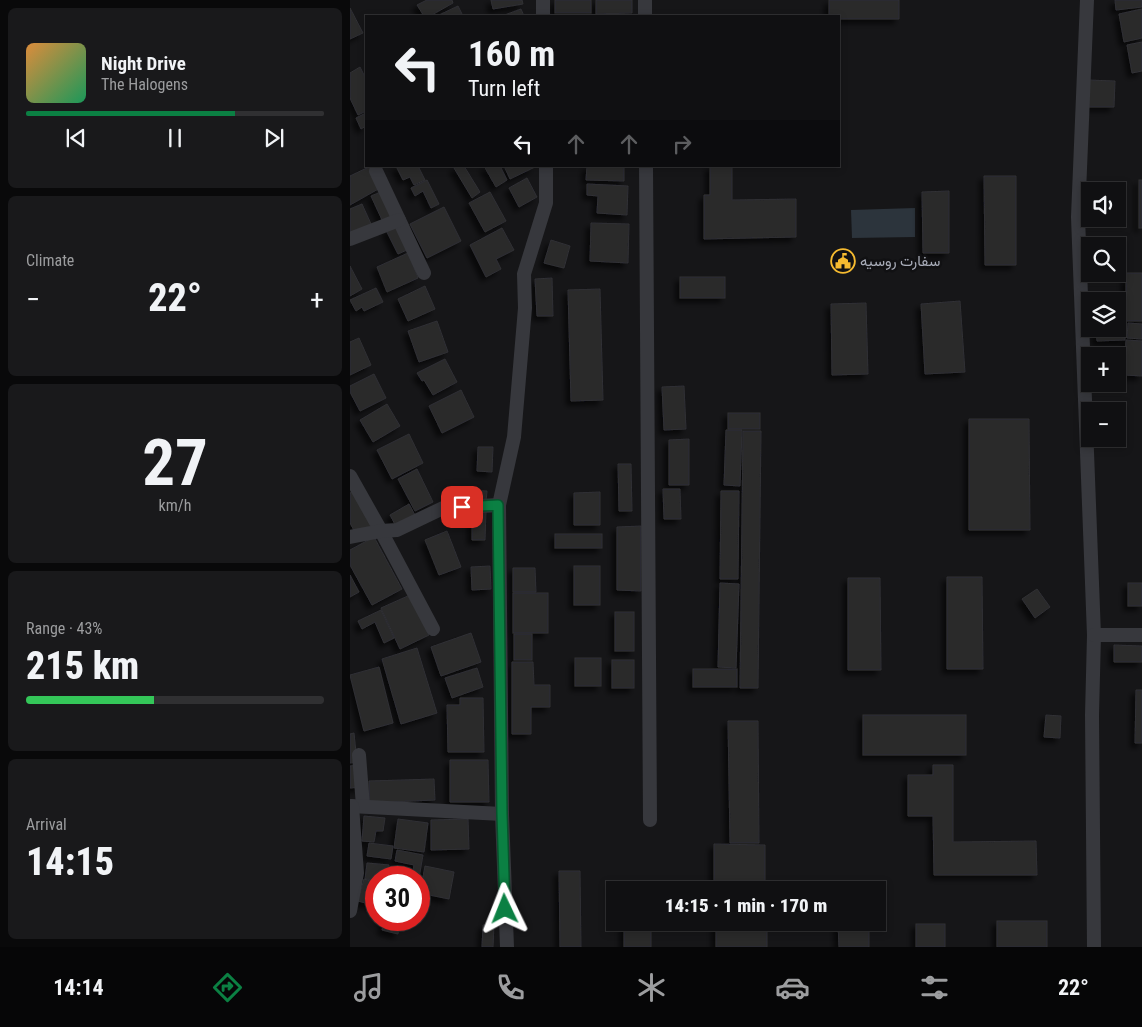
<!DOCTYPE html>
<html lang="en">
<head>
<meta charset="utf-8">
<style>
	body { margin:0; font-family:"Roboto Condensed",Vazirmatn,sans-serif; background:#19191b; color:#f1f3f6; height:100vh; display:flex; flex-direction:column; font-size:19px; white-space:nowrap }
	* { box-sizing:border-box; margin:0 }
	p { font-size:16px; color:#9c9d9f }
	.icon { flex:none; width:28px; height:28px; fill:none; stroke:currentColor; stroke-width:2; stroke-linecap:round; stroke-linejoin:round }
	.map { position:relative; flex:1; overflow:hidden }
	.side { display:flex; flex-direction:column; gap:8px; padding:8px; background:#09090a; width:350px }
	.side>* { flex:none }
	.guide { position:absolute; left:15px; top:15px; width:475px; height:152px; border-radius:0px; box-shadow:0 2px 8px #0003,0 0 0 1px #303032; background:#101012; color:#f1f3f6; overflow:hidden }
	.tools { position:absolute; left:731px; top:182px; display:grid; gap:10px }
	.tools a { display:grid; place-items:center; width:45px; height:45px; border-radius:0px; background:#101012; box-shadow:0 2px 8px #0003,0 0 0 1px #303032; font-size:25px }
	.speed { position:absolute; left:15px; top:866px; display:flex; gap:10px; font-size:25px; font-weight:700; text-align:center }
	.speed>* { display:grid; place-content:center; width:65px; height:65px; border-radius:50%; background:#101012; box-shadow:0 2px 8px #0003,0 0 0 1px #303032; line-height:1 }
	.speed .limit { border:8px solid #d22; background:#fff; color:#111 }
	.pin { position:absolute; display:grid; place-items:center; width:42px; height:42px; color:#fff; margin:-21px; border-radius:10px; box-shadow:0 2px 8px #0006 }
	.me { position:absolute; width:55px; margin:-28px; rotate:358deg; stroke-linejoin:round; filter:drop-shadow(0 0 4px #0008) }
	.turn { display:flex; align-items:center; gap:18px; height:105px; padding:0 20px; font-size:22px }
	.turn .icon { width:65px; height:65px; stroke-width:2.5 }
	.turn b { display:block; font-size:35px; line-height:42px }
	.lanes { display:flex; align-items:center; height:48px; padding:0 20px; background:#0003; justify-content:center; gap:25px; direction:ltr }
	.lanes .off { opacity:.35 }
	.big { font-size:38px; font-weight:800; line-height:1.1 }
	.side .card { flex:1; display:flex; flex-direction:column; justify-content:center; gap:8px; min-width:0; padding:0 18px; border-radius:8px; background:#19191b }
	.side .dial { align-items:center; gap:0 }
	.dial b { font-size:65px; line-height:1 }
	.song { display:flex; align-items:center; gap:15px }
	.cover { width:60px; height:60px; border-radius:8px; background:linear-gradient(135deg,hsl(30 70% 55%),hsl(150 70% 35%)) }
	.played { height:5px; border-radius:2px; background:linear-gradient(90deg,#0b8043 70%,#303032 70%) }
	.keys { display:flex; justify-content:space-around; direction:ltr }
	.heat { display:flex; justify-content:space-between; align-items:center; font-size:28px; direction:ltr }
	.charge { height:8px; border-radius:4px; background:linear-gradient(90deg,#34c759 43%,#303032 0) }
	.trip { position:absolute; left:256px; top:881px; width:280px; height:50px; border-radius:0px; background:#101012; box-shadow:0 2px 8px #0003,0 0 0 1px #303032; font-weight:800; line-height:50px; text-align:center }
	.menu { display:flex; height:80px; justify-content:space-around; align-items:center; background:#060607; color:#9c9d9f }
	.menu .icon { width:35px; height:35px }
	.menu .active { color:#0b8043 }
	.menu b { font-size:22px; color:#f1f3f6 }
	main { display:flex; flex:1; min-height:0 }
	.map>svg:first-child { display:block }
</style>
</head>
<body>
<main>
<section class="side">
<div class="card">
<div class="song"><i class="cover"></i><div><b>Night Drive</b><p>The Halogens</p></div></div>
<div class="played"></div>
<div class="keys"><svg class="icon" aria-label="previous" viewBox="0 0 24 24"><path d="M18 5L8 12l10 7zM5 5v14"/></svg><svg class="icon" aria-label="pause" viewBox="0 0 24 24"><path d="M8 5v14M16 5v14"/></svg><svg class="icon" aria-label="next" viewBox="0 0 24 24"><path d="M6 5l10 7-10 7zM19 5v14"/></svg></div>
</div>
<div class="card"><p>Climate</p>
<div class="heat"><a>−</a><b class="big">22°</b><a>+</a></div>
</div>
<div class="card dial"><b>27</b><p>km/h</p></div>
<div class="card"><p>Range · 43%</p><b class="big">215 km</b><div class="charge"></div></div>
<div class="card"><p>Arrival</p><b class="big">14:15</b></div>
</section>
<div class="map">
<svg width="792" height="947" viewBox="0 0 792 947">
	<defs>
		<filter id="shadow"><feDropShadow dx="-4.5" dy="4.5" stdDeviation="2.5" flood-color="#0009"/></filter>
	</defs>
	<rect width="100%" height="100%" fill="#161618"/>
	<path fill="#2c343c" d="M565,208V237L502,238L501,210Z"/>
	<g fill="#29292c" stroke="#303034" filter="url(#shadow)">
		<path d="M77,0H102L103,3L80,16H74L67,5Z"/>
		<path d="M141,0H172L173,4L143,9Z"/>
		<rect x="205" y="0" width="36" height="13"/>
		<path d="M246,0H282V13L246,14Z"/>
		<path d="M479,0H549V19H489V16H479Z"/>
		<path d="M765,0H792V7L766,10Z"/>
		<path d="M108,6L113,16H87Z"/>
		<path d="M0,8L13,33L0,39Z"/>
		<path d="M171,9L174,16H152Z"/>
		<path d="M792,9V38L774,42L769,14Z"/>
		<path d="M792,42V71L782,73L777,45Z"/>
		<path d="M10,67L16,79V111L8,115L0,98V73Z"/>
		<path d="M738,80L765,81L764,107H737Z"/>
		<path d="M16,113V126L11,129L6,118Z"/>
		<path d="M46,166H68L75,180L64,185L60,177L53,180Z"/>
		<path d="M107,166H114L130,192L122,198L104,168Z"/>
		<path d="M134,166H150L157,180L146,187Z"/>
		<path d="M154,166H185V167L160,179Z"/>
		<path d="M237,166H274V181L236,180Z"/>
		<path d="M360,166H382V200L446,199V237L354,239V195H360Z"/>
		<path d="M19,167L30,188L0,205V176Z"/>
		<path d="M634,176H666V265H635Z"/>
		<path d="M177,178L187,197L169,207L159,188Z"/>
		<path d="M77,180L89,204L81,208L73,191L65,196L61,188Z"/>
		<rect x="789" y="180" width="3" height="48"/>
		<path d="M237,184L278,186L277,215L247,213L248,196L237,195Z"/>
		<path d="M599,191V253H573L572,192Z"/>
		<path d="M31,192L42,217L33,222L21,196Z"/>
		<path d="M140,192L156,221L135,232L119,203Z"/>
		<path d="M12,204L21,224L0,233V209Z"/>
		<path d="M94,207L111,241L77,258L60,224Z"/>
		<path d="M241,223L279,224L278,263L240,261Z"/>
		<path d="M47,225L59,249L48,254L36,230Z"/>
		<path d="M152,228L164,250L146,259L151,269L136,277L120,245Z"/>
		<path d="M201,240L220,246L214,268L194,263Z"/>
		<path d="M58,253L68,278L37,292L27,267Z"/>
		<path d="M0,266L12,289L0,296Z"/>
		<rect x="776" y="273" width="16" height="48"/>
		<rect x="330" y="277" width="45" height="21"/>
		<path d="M202,278L203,316H187L185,279Z"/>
		<path d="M75,286L85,309L58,321L48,299Z"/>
		<path d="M26,288L33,302L14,311L12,307L6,311L0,300Z"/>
		<path d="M250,289L253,400L221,401L218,290Z"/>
		<path d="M610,301L615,372L575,374L571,304Z"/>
		<path d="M516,303L518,374L482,375L481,304Z"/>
		<path d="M87,321L98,352L69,362L58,331Z"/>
		<path d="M778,323L792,324V339L777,338Z"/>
		<path d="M768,327H775V340L747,341L746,329H768Z"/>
		<path d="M9,338L21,365L0,375V342Z"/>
		<path d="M776,340L792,341V376L774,375Z"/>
		<path d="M95,359L107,382L83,395L74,380L72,381L67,373Z"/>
		<path d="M24,374L36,398L10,411L0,392V386Z"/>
		<path d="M334,386L336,429L314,430L312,387Z"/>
		<path d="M111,390L124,417L92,433L79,406Z"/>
		<path d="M37,404L50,426L23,442L10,420Z"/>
		<rect x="378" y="413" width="32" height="16"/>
		<path d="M619,419H679L680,530H619Z"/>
		<path d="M376,430H392L390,486L374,485Z"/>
		<path d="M393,431H411L408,688H390Z"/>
		<path d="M59,434L73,463L42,479L27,450Z"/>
		<path d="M339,439V485H319V440Z"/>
		<path d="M128,447H143L142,472L127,471Z"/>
		<path d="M268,464H281L282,511H269Z"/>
		<path d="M67,469L83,502L65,511L48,479Z"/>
		<path d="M313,489H330L331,519H314Z"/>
		<path d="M102,490L137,491L136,502L101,501Z"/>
		<path d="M4,491L22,527L6,534L0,523V493Z"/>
		<path d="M371,491H389L388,579H370Z"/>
		<path d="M250,492V525H224V493Z"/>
		<path d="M59,504L66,517L47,528L40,515Z"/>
		<path d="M122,511H136L135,540H122Z"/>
		<path d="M291,526V591L267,590V527Z"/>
		<path d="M97,531L111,567L89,575L75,540Z"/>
		<rect x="205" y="534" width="47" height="14"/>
		<path d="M24,537L52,589L22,605L0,565V550Z"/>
		<path d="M140,566L141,589L122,590L121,567Z"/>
		<rect x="224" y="566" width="26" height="39"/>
		<path d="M163,568H185L186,592H163Z"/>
		<path d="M0,575L9,592L0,597Z"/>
		<path d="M597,577H632L633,669H597Z"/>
		<path d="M498,578H530L531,670H498Z"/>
		<path d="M370,583L389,584L386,668L368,667Z"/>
		<rect x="778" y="583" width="14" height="23"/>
		<path d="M687,589L700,607L685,618L672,599Z"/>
		<rect x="163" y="593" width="35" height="40"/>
		<path d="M60,595L79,635L50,649L31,608Z"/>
		<path d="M31,610L44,638L34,643L25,622L12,629L8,621Z"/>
		<rect x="265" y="612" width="19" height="39"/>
		<path d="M121,633L131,662L91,676L81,647Z"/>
		<rect x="164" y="634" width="18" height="26"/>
		<path d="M764,645L792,646V662H764Z"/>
		<path d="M67,648L87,713L51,724L32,659Z"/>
		<rect x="225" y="658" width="26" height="28"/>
		<rect x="262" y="660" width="22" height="28"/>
		<path d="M162,662H183L184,685H200V707H181V734H162Z"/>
		<path d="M29,667L43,723L14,731L0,675Z"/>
		<path d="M127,668L133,687L102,698L95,678Z"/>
		<rect x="343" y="669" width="44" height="18"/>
		<path d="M786,690H792V743H785Z"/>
		<path d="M110,698H133L134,752H98L97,705H110Z"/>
		<rect x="513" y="715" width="103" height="40"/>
		<path d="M696,715L711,716L710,738L694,737Z"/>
		<path d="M378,721H408L409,843H380Z"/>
		<path d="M4,733L7,762L0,763V734Z"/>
		<path d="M100,760H138L139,802H100Z"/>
		<path d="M8,765L11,787L0,788V766Z"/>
		<path d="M583,765H603V842L686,841L687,875H584L583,816H558V775H583Z"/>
		<path d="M84,779L85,800L19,803V781Z"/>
		<path d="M14,816L35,818L33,831H26L24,842L12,841Z"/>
		<path d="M48,819L78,823L74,852L44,848Z"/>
		<path d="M118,819L119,849L81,850V820Z"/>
		<path d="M19,843L43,846L41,859L17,856Z"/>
		<path d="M364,844L415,845V890H364Z"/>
		<path d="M47,850L73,855L69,878H62L64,865L45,861Z"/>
		<path d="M17,863L39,865L37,878H26V880L15,879Z"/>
		<path d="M75,866L104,872L99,899L70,893Z"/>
		<path d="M209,871H230L231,947H210Z"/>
		<path d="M14,879L26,883V906L8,901Z"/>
		<path d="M27,920H50L48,934L32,930L34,921Z"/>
		<rect x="647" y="921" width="50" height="26"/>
		<rect x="274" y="922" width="27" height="25"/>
		<rect x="366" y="922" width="51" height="25"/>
		<path d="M488,923H519V947H489Z"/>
		<rect x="566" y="924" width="29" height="23"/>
		<path d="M133,925H144L143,947H132Z"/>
	</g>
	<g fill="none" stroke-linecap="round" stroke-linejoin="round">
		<g stroke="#37383d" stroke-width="14">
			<path d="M193,0V16"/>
			<path d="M295,0V16"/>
			<path d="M737,0L728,217L744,635L742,715L744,947"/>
			<path d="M296,166L300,820"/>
			<path d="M26,171L74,273"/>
			<path d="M0,239L49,220"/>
			<path d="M0,476L31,531L83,629"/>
			<path d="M0,537L31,531L47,530L93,508L149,505"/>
			<path d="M744,635H792"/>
			<path d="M9,755L13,806"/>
			<path d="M0,806L152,814"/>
			<path d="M0,911L7,873L2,806"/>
			<path d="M157,947L152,814L149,505L164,437L175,308L174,274L196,203V166"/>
		</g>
	</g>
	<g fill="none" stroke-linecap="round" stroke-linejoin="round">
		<g stroke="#07532c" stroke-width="12">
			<path id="route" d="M112,507L148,505L152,814L155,909"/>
		</g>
		<use href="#route" stroke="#0b8043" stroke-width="9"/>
	</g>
	<defs>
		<g id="civic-ring" transform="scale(1.25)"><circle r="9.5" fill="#111113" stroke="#f6bb30" stroke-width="1.5"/><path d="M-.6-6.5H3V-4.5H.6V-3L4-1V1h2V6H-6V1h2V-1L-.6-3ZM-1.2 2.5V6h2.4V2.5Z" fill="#f6bb30"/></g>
	</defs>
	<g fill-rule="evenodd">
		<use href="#civic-ring" x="493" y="261"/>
	</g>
	<g text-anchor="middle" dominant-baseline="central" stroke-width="5" stroke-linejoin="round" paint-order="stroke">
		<g font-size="15" fill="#a8acb8" stroke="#111113" text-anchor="start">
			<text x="510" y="261">سفارت روسیه</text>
		</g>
	</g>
</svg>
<div class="tools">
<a><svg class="icon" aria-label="sound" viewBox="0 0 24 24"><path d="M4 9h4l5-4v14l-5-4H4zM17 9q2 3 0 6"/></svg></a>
<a><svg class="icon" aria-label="search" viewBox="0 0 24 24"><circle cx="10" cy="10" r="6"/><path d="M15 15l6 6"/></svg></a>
<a><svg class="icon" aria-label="layers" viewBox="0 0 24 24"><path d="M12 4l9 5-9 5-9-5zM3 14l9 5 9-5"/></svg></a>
<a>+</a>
<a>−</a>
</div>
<div class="speed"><div class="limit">30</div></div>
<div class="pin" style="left:112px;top:507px;background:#d93025"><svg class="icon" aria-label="arrive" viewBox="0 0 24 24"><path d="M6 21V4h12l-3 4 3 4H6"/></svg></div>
<svg class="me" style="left:155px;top:909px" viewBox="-20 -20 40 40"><path d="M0-17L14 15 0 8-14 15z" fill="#0b8043" stroke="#fff" stroke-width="4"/></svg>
<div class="trip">14:15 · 1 min · 170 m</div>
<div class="guide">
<div class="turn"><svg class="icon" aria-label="left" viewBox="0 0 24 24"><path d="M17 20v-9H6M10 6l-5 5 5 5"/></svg><div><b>160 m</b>Turn left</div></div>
<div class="lanes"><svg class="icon" aria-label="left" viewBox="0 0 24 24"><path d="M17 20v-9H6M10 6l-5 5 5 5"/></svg><svg class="icon off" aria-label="ahead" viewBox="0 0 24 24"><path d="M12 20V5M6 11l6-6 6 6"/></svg><svg class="icon off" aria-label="ahead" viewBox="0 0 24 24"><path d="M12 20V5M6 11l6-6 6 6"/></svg><svg class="icon off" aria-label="right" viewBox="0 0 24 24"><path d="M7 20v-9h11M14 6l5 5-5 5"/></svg></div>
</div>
</div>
</main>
<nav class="menu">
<b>14:14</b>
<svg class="icon active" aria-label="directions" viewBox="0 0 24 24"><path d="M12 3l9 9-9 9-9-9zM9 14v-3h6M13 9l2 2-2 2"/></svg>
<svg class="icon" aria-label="music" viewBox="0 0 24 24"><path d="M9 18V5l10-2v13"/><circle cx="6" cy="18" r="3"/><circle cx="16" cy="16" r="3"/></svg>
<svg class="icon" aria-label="phone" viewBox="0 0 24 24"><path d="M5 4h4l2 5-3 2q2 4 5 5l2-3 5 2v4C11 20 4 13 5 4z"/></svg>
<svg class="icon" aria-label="climate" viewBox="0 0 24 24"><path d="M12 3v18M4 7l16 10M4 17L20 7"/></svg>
<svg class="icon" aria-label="car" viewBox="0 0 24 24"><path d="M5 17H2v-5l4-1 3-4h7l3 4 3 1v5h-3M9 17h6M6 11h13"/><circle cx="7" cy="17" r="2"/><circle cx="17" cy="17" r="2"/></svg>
<svg class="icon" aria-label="filters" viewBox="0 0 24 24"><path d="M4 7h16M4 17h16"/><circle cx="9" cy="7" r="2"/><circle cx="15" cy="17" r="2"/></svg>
<b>22°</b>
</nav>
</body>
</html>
